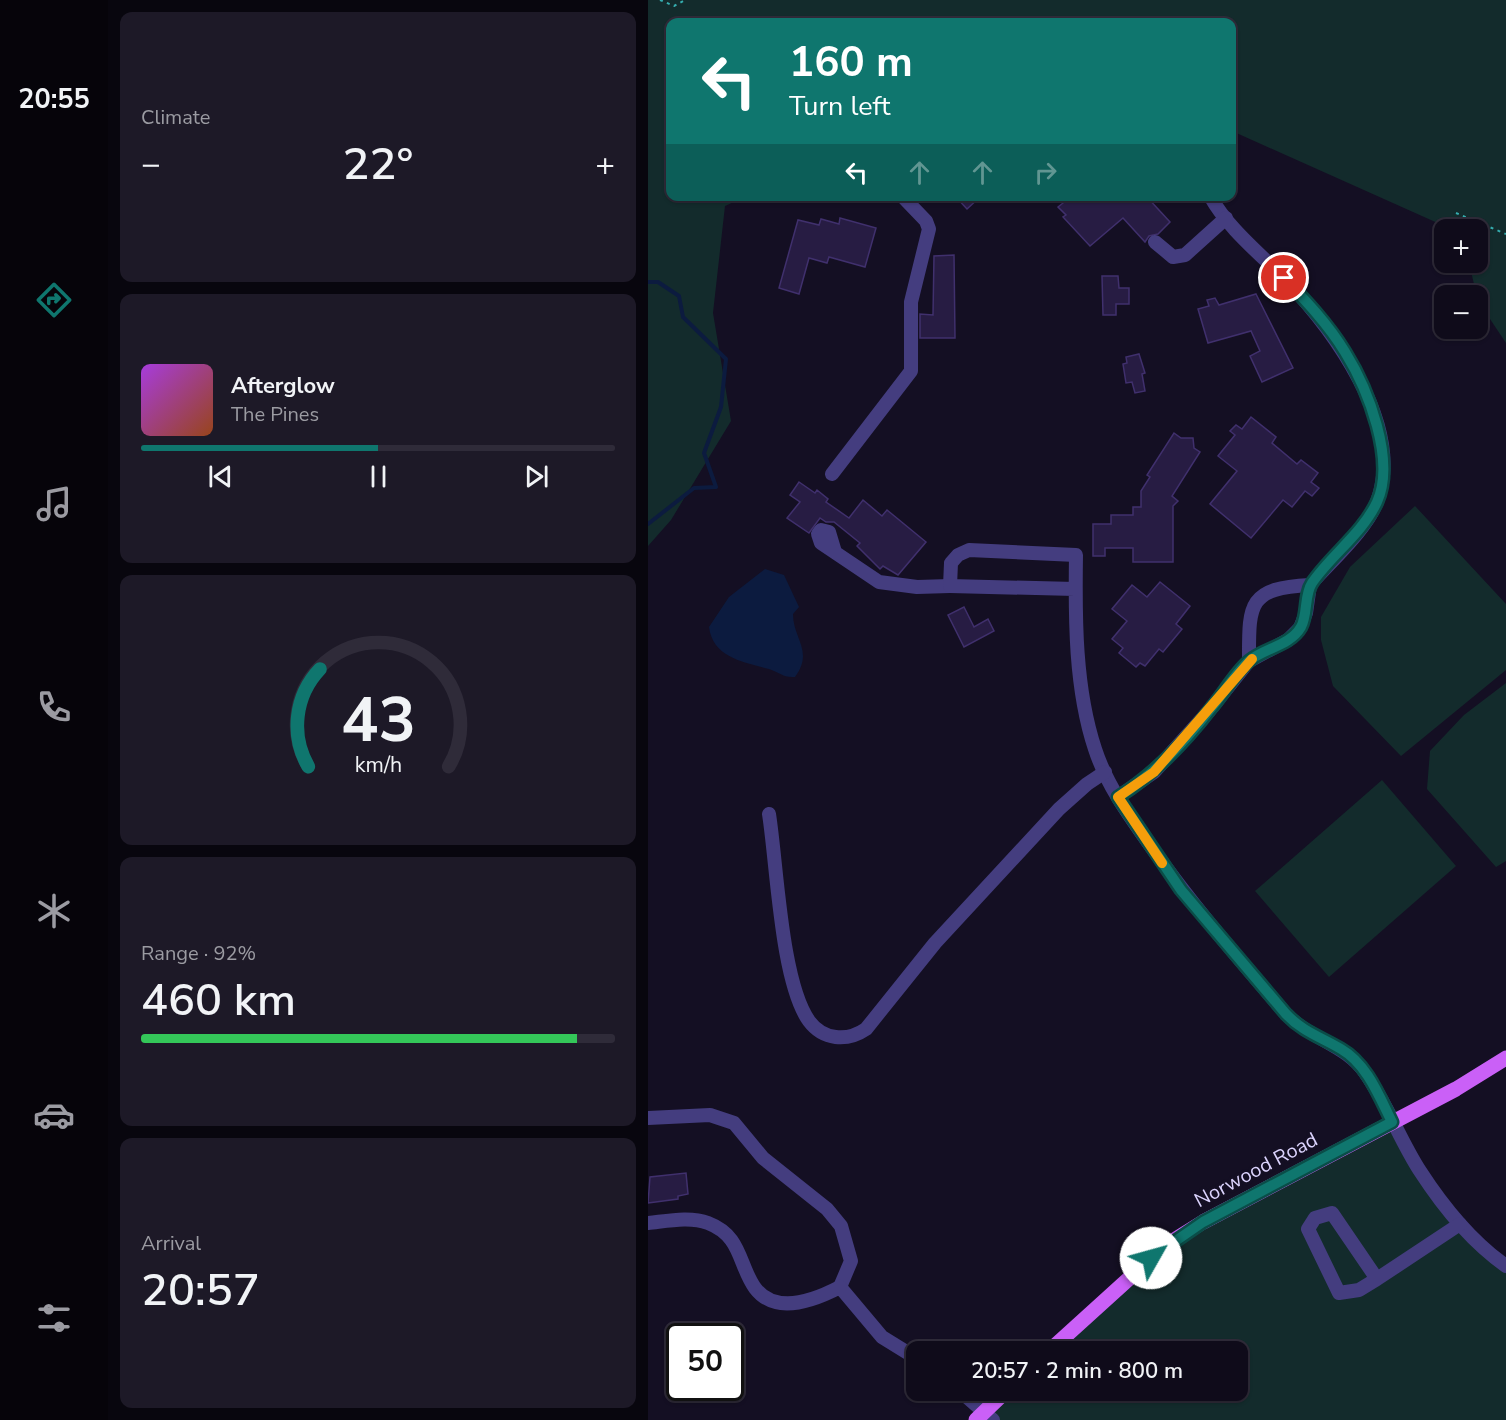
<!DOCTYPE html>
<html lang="en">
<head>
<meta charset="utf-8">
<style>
	body { margin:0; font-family:"Nunito Sans",sans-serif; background:#1d1927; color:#f1f3f6; height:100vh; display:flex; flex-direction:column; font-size:22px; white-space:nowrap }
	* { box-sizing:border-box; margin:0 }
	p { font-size:20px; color:#9b9ba2 }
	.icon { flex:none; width:33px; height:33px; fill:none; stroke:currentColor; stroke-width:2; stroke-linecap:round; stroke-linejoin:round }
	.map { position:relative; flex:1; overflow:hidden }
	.sheet { display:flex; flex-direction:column; gap:12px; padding:12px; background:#08060e; width:540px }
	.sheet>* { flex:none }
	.banner { position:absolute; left:18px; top:18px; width:570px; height:183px; border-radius:12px; box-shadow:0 2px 4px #0004,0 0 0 2px #2f2b39; background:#0f766e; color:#fff; overflow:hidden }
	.controls { position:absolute; left:786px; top:219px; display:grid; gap:12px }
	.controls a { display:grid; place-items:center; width:54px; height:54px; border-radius:12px; background:#0f0b1a; box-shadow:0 2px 4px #0004,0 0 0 2px #2f2b39; font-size:30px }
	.speed { position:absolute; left:18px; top:1323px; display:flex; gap:12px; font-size:30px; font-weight:700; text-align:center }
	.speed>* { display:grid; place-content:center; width:78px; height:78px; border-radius:50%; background:#0f0b1a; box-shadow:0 2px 4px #0004,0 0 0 2px #2f2b39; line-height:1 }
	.speed .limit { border:3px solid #111; border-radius:9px; background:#fff; color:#111 }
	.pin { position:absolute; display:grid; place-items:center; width:51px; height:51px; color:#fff; margin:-26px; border:3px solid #fff; border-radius:50%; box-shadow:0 2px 6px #0007 }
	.me { position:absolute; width:66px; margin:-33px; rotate:52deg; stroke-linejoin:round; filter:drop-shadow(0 0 4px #0008) }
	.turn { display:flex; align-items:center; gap:21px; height:126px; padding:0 24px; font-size:27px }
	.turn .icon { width:78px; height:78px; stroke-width:2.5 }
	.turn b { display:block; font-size:42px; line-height:51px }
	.lanes { display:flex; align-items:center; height:57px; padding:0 24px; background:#0003; justify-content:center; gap:30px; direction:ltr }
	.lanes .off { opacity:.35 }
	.big { font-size:45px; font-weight:600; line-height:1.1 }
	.sheet .tile { flex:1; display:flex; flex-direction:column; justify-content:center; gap:9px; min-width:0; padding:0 21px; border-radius:12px; background:#1d1927 }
	.sheet .dial { align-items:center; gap:0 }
	.dial svg { height:156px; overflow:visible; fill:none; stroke:#2f2b39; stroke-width:7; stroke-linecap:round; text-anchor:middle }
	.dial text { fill:#f1f3f6; stroke:none }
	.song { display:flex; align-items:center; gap:18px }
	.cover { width:72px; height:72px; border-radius:9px; background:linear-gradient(135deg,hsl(280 70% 55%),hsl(20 70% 35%)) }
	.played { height:6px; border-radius:3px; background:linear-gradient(90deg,#0f766e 50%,#2f2b39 50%) }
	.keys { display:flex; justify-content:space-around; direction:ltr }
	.heat { display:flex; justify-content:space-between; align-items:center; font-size:33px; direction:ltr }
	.charge { height:9px; border-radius:4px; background:linear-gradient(90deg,#34c759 92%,#2f2b39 0) }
	.trip { position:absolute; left:258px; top:1341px; width:342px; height:60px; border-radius:12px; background:#0f0b1a; box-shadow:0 2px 4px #0004,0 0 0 2px #2f2b39; font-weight:600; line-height:60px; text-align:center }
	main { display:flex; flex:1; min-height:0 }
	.menu { display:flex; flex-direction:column; width:108px; justify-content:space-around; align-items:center; background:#06040a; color:#9b9ba2 }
	.menu .icon { width:42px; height:42px }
	.menu .active { color:#0f766e }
	.menu b { font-size:27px; color:#f1f3f6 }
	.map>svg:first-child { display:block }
</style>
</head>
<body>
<main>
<nav class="menu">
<b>20:55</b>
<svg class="icon active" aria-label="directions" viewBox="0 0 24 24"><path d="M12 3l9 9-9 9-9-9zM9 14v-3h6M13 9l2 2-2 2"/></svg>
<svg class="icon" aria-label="music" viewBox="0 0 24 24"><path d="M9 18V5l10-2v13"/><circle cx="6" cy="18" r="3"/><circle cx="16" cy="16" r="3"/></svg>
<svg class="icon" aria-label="phone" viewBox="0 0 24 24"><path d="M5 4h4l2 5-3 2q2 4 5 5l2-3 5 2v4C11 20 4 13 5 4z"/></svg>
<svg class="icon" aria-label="climate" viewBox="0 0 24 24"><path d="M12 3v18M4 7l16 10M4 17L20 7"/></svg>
<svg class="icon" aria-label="car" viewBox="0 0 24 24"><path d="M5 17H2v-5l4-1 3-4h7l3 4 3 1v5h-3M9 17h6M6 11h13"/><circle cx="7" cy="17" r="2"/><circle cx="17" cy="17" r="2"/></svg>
<svg class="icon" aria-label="filters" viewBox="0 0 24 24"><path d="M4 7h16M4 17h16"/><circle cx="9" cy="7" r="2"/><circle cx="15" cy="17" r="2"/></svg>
</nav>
<section class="sheet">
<div class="tile"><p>Climate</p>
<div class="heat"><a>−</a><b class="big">22°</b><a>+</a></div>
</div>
<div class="tile">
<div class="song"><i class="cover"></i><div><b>Afterglow</b><p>The Pines</p></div></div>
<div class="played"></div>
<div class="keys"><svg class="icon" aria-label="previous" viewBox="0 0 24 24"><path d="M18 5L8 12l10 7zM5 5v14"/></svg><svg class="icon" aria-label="pause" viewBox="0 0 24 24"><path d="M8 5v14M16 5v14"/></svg><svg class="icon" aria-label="next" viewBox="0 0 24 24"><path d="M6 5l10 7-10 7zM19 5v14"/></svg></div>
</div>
<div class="tile dial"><svg viewBox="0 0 100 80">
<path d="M14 69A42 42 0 1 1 86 69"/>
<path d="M14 69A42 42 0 0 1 20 19" stroke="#0f766e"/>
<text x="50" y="56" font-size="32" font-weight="700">43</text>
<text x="50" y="72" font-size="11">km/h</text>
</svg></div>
<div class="tile"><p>Range · 92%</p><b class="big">460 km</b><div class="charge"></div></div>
<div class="tile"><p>Arrival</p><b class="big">20:57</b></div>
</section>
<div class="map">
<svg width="858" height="1420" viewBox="0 0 858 1420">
	<rect width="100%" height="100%" fill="#140f23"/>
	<g fill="#132b2c">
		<path d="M0,0H858V343L830,301L821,263L830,262V230L803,229L584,131V22H22V196L97,197L77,206L65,313L83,421L23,520L0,546Z"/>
		<path d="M767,506L858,604V670L753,756L685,686L673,640V617L702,567Z"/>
		<path d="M858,683V861L848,867L779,789L782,751L816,715Z"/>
		<path d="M734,780L808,866L681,977L607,891Z"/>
		<path d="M744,1122L772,1171L858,1266V1420H328L359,1391L590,1390V1352L400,1351L518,1245Z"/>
	</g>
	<path fill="#0c1b3f" d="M117,569L136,575L151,607L145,614C145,639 166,651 147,677C135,678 131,672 121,669C96,662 65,658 61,627L81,597Z"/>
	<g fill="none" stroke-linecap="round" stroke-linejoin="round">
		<path stroke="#0c1b3f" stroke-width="4" d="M0,282H10L31,296L35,317L78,359L73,407L56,453L68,487L46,488L0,524"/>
	</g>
	<g fill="#271c43" stroke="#40306d" stroke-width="1.5">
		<path d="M307,196H333L319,209Z"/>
		<path d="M409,196H498L522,222L510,234L501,236L497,242L475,218L442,246L415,217L418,215L410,207L415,203Z"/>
		<path d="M192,218L228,228L217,267L181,257L179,263L161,258L151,294L131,288L150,220L171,225L173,219L191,224Z"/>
		<path d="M306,255L307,338H272V314L285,315L286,256Z"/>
		<path d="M454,276H470L471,288H481V304H468V315H455Z"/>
		<path d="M608,294L645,368L614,382L602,356L612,351L603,331L560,343L550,309L561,306L559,300L567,298L571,305Z"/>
		<path d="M491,354L497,373L494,374L497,391L487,393L484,382L478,383L475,364L479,363L478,357Z"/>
		<path d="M603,417L628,437L624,443L649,464L653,460L670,473L663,482L671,488L664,496L657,491L644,507L635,500L603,538L562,504L589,471L570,456L587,435L582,431L588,425L594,429Z"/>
		<path d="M526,433L533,438H545L546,448L552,452L524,496L530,501L525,506V562H485V548H457V556H445V524H463V515H485V507H493V491L502,477L499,475Z"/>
		<path d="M151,482L167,493L169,490L180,499L178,502L201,518L215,500L234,516L239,510L278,542L250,575L235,566L232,569L209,546L212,543L186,522H178L172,518L161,533L139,518L152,502L142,495Z"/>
		<path d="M512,582L542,606L528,624L534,629L515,652L511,649L497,666L492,663L488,667L471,653L475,648L464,639L479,621L464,609L484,585L499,597Z"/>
		<path d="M316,607L326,627L340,619L346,631L316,647L300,615Z"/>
		<path d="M38,1173L40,1194L30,1196V1199L0,1203L2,1177Z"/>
	</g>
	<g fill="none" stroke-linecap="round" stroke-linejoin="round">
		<g stroke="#35adaf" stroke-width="2" stroke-dasharray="3 4.5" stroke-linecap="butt">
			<path d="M12,0L26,6L37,0"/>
			<path d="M808,213L858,234"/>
		</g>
		<g stroke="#443d7f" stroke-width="14">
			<path d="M562,196C579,227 611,253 636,278C685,329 756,424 730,499C720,529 683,561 662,585"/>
			<path d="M507,242L525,257L537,255L578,218"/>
			<path d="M184,474L263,371V302L281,229L278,221L254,196"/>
			<path d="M187,552L181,532L173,530L170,534L173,543L231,582L269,587L302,586"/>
			<path d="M427,589L302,586L303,563L310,555L321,550L428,555C427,618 427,689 447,749C459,786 482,817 504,848C545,906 592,960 638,1014C662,1039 699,1045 718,1074C739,1104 752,1140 772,1171C794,1205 824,1242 858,1266"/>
			<path d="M470,797L506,772L561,711L601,661L640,640L652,628L658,613L662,585C599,588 601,605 601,661"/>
			<path d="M121,814C129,865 133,982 161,1021C175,1040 199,1042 218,1029L287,943L411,809L439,784L457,772"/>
			<path d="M0,1118L62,1115L86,1123L115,1158L179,1209L193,1226L203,1261L192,1287"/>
			<path d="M0,1223C19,1221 42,1216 60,1223C94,1236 90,1264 107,1288C128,1316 169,1299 192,1287L234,1337L268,1358"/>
			<path d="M729,1279L711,1290L691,1293L660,1229L667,1218L684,1213L729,1279L812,1224"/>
			<path d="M311,1390L345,1420"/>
		</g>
		<g stroke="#ca60f7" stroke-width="15">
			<path d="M400,1352L518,1245L555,1222L808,1089L858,1058"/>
			<path d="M328,1420L359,1390"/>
		</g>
	</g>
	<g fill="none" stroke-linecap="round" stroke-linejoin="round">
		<g stroke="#0a4d48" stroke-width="15">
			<path id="route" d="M503,1258L555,1222L744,1122C731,1096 719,1064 693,1049C673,1037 655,1032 638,1014L533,890L470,797C507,774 537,742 564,707C576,693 587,673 601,661C616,648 642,646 653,627C660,614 656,595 664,583C683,555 714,534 729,502C748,460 720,389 697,352C680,324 658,301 636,278"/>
		</g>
		<use href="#route" stroke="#0f766e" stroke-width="10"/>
		<path stroke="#f59e0b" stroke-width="10" d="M514,863L470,797L506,772L604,659"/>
	</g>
	<g text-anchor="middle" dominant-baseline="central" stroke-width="6" stroke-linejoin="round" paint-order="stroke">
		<g font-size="20" fill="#dbd3fd" stroke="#140f23">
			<text transform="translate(608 1170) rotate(-28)">Norwood Road</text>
		</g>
	</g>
</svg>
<div class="controls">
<a>+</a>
<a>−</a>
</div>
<div class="speed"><div class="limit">50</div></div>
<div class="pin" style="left:636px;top:278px;background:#d93025"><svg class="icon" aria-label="arrive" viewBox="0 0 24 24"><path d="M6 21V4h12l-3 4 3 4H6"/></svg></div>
<svg class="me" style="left:503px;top:1258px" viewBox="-20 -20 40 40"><circle r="19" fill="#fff"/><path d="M0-13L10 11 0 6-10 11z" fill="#0f766e"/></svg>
<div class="trip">20:57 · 2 min · 800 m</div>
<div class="banner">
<div class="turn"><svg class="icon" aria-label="left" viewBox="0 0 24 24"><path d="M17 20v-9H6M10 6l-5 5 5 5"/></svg><div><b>160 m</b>Turn left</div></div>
<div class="lanes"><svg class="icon" aria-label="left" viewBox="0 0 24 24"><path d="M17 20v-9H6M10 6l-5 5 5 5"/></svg><svg class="icon off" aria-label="ahead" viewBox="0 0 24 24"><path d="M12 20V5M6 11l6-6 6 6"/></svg><svg class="icon off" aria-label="ahead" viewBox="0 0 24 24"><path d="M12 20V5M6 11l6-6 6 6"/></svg><svg class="icon off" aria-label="right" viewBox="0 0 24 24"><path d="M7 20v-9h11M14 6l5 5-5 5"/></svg></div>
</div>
</div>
</main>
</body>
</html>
